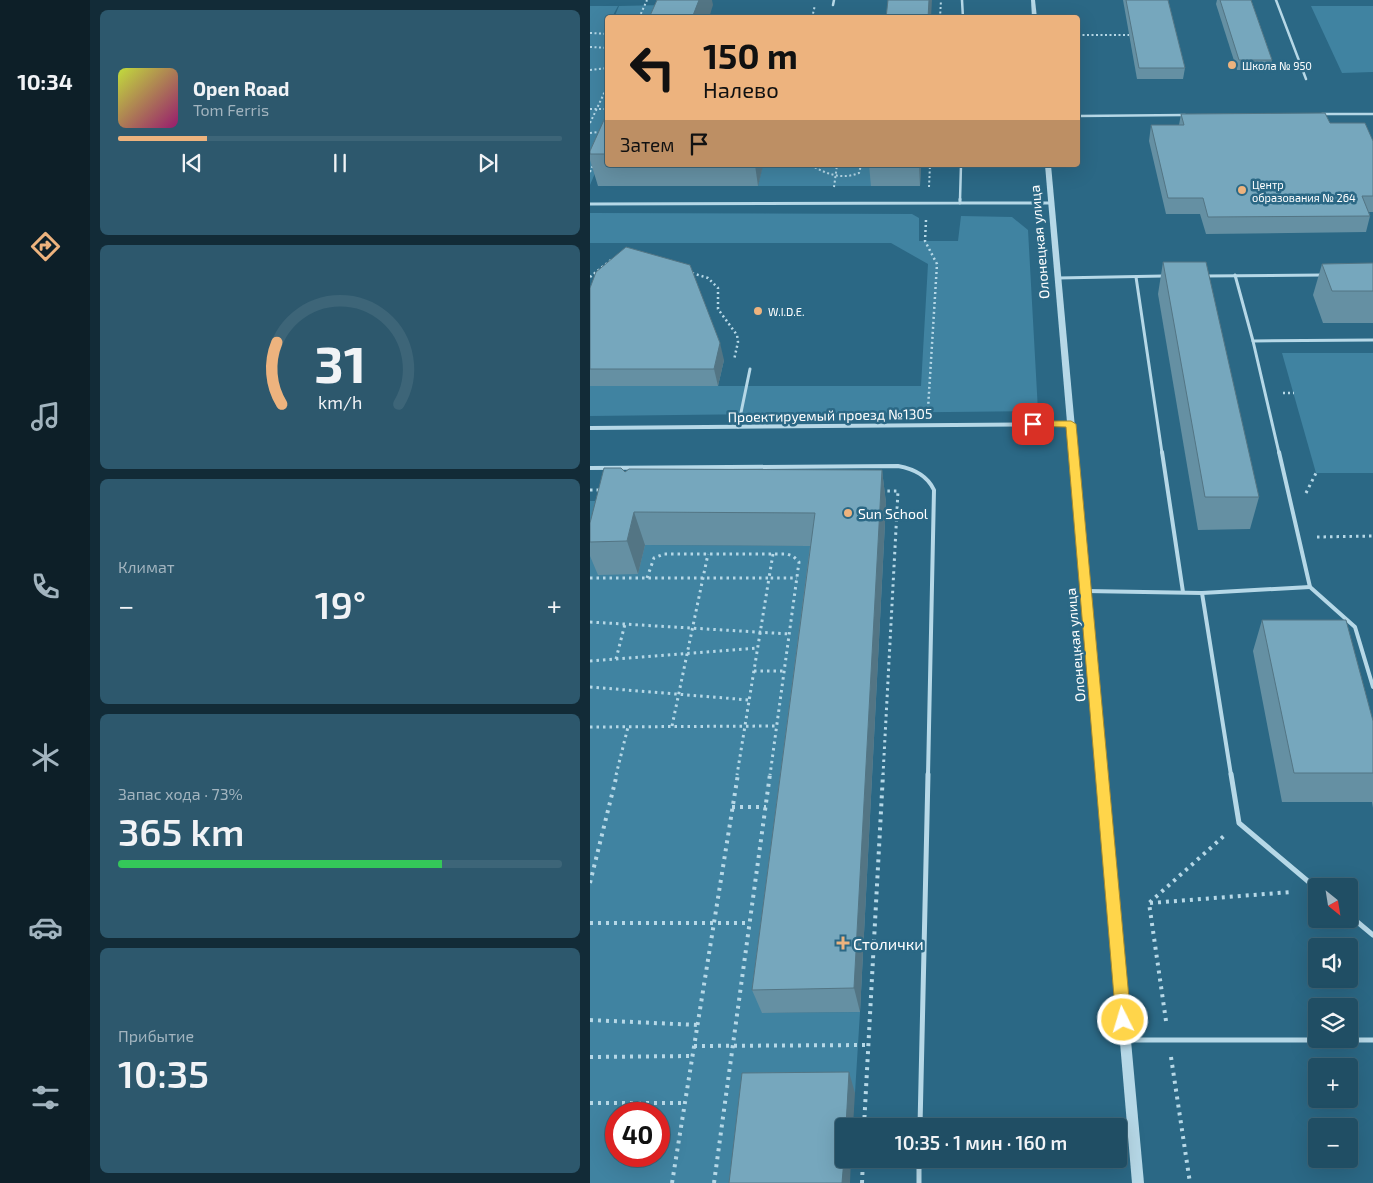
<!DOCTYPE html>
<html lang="ru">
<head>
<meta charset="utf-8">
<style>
	body { margin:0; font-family:"Exo 2",sans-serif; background:#2d586d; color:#f1f3f6; height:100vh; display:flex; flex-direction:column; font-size:19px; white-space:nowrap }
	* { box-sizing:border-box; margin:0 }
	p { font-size:16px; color:#a2b4bf }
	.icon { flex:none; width:28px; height:28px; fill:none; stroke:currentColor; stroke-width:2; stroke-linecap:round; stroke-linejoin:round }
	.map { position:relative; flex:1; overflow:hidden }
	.drawer { display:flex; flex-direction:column; gap:10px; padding:10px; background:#122b37; width:500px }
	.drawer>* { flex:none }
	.hud { position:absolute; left:15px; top:15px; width:475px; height:152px; border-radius:5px; box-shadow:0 5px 20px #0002,0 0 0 1px #3d6578; background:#edb37e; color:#111; overflow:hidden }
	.needle { width:32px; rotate:150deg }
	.tools { position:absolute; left:718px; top:878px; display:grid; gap:10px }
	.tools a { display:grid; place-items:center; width:50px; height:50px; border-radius:5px; background:#204e64; box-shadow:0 5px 20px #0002,0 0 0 1px #3d6578; font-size:25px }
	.speed { position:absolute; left:15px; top:1102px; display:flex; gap:10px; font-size:25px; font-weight:700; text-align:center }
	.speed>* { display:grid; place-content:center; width:65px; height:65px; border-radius:50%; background:#204e64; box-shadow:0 5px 20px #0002,0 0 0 1px #3d6578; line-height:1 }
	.speed .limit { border:8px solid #d22; background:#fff; color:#111 }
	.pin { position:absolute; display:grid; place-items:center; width:42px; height:42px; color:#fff; margin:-21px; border-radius:10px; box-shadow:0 2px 8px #0006 }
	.me { position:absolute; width:55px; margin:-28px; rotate:355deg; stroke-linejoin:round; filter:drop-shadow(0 0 4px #0008) }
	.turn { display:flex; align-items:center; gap:18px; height:105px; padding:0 15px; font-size:22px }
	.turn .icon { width:65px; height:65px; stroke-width:2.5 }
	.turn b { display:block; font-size:35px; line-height:42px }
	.then { display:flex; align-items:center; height:48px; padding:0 15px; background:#0003; gap:10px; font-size:19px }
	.big { font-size:38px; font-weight:600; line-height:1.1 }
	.drawer .card { flex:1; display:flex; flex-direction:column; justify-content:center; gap:8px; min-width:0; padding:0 18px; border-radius:8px; background:#2d586d }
	.drawer .dial { align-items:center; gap:0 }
	.dial svg { height:130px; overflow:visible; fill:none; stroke:#3d6578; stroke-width:7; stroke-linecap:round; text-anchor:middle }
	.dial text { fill:#f1f3f6; stroke:none }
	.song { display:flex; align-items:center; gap:15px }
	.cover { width:60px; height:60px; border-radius:8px; background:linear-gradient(135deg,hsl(70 70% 55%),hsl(320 70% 35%)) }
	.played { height:5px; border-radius:2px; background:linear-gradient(90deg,#edb37e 20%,#3d6578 20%) }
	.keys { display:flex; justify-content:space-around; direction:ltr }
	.heat { display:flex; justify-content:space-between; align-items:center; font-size:28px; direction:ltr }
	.charge { height:8px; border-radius:4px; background:linear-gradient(90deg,#34c759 73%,#3d6578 0) }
	.trip { position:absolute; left:245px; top:1118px; width:292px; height:50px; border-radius:5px; background:#204e64; box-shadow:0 5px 20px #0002,0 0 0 1px #3d6578; font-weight:600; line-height:50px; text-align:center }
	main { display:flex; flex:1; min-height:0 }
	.menu { display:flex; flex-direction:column; width:90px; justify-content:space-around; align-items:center; background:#0d1f28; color:#a2b4bf }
	.menu .icon { width:35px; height:35px }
	.menu .selected { color:#edb37e }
	.menu b { font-size:22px; color:#f1f3f6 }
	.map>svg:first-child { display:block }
</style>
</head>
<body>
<main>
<nav class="menu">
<b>10:34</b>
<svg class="icon selected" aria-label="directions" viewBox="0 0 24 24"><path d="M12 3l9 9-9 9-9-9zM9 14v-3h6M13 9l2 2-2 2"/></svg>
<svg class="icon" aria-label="music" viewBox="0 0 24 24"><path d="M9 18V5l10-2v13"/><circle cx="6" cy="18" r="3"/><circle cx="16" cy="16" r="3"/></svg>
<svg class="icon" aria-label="phone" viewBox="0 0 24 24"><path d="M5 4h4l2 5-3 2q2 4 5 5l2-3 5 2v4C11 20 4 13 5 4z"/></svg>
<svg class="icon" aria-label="climate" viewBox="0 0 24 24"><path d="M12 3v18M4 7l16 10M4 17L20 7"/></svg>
<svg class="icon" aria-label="car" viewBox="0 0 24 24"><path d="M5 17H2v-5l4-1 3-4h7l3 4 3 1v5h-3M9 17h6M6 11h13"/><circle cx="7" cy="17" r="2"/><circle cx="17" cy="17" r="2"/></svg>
<svg class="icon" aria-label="filters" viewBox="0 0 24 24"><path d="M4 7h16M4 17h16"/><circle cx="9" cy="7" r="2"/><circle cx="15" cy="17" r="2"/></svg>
</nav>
<section class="drawer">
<div class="card">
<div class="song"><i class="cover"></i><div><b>Open Road</b><p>Tom Ferris</p></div></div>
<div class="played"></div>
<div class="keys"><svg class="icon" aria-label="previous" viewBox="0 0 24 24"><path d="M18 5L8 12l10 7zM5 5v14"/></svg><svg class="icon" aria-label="pause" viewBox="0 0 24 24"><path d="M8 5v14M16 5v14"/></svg><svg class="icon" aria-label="next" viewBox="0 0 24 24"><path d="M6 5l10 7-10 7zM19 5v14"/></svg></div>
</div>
<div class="card dial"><svg viewBox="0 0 100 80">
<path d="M14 69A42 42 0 1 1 86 69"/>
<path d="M14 69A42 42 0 0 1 11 31" stroke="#edb37e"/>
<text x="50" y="56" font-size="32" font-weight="700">31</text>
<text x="50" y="72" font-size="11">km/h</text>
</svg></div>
<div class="card"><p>Климат</p>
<div class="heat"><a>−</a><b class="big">19°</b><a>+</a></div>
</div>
<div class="card"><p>Запас хода · 73%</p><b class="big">365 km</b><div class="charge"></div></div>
<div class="card"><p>Прибытие</p><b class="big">10:35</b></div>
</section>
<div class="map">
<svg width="783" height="1183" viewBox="0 0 783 1183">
	<rect width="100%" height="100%" fill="#2b6885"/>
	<g fill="#4083a1" fill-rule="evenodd">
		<path d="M76,5L71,17L24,18L29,6Z"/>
		<path d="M0,6H28L22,17L18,18L17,145L0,185Z"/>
		<path d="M721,6H783V72L752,73Z"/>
		<path d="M173,165H283L281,186H168Z"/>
		<path d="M0,213L322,214L329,218V241H368L371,216L422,217L438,230L448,411L0,416V386H331L338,264L301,243H0Z"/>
		<path d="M692,353H783V473H726Z"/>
		<path d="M0,501H26L55,545L230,546L172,1013L270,1012L265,1093L163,1094L153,1183H0ZM26,1114H69V1156H26Z"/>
	</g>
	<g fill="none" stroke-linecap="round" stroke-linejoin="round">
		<g stroke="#b6d8e7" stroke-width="2" stroke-dasharray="2 2.5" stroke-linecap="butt">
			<path d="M49,18L57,0"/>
			<path d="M222,18L225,5"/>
			<path d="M350,18L351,0"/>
			<path d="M0,33L18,34"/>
			<path d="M488,35H539"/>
			<path d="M0,47L18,48"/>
			<path d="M0,70L18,68"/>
			<path d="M0,109H18"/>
			<path d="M0,123L18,85"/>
			<path d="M0,133L18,131"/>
			<path d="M221,165C236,174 252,180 269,173L271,165"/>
			<path d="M0,172L3,165"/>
			<path d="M244,187L247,165"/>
			<path d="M339,187L340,165"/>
		</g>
		<g stroke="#b6d8e7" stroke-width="2.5" stroke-dasharray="2 3" stroke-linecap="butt">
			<path d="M336,220L335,241L347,264L338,409"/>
			<path d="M102,273L118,278L128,288V309L147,335L148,342L144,360"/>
			<path d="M0,277L21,260"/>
			<path d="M693,393H704"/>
		</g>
		<g stroke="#b6d8e7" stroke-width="3" stroke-dasharray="2.5 4" stroke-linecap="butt">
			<path d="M0,490H11"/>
			<path d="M716,493L726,473"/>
			<path d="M727,537L783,536"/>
			<path d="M183,554L179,578H207"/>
			<path d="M0,578H179L147,775"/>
			<path d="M57,578L64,558L74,554H197L203,556L209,562L180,775"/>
			<path d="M0,622L200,634"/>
			<path d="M26,659L35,624"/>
			<path d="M0,661L168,648"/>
			<path d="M164,671H195"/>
			<path d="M0,687L159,700"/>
			<path d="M82,726L118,554"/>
			<path d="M0,727L187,726"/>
			<path d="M26,775L38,727"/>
			<path d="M293,775L308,491H293"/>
		</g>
		<g stroke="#b6d8e7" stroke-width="4" stroke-dasharray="3 5" stroke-linecap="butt">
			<path d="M142,807H176"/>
			<path d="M0,883L27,774"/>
			<path d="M560,903L701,892"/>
			<path d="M0,923H160"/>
			<path d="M0,1020L107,1025"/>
			<path d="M576,1021L559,903L635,835"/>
			<path d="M104,1046L279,1045"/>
			<path d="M0,1057L102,1056"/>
			<path d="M581,1057L600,1183"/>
			<path d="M0,1103H95"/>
			<path d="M274,1126L293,774"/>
			<path d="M82,1183L148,774"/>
			<path d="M124,1183L180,774"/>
			<path d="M272,1183L273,1159"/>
		</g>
		<g stroke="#b6d8e7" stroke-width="2.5">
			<path d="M372,0L373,18"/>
			<path d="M686,0L716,79"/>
			<path d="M243,5L244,0"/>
			<path d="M732,114H783"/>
			<path d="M488,116L595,115"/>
			<path d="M370,200L371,165"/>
		</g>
		<g stroke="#b6d8e7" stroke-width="3">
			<path d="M370,203H461"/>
			<path d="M0,204L370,203V199"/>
			<path d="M645,275L663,341L783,340"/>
			<path d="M615,276L733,275"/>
			<path d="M546,277L572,453"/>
			<path d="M468,278L573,276"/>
			<path d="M663,341L689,453"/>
			<path d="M148,427L160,369"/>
		</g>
		<g stroke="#b6d8e7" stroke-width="4">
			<path d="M572,452L593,592"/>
			<path d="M689,452L720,587L765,627L783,687"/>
			<path d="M0,468L308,466C324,469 337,475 344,490L338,775"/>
			<path d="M496,591L612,593L641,775"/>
			<path d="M612,593L720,587"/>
		</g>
		<g stroke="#b6d8e7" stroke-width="5">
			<path d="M641,774L649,823L726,888"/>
			<path d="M759,915L783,935"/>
			<path d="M537,1040H783"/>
			<path d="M330,1126L338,774"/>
			<path d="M329,1159V1183"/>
		</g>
		<path stroke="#b6d8e7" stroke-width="4" d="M0,428L481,424"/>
		<g fill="#b6d8e7" fill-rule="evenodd">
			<path d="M441,0H445L447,18H442Z"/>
			<path d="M455,165H461L554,1183H542Z"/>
		</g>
	</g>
	<g fill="#6590a3">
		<path d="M533,0H578L595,68L593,79H547Z"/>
		<path d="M627,0H661L682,60L680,70H647L626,4Z"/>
		<path d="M18,111V165H173L168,186H8L0,160V151Z"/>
		<path d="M591,114L740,123L783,141V212H779L780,216L776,232L616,234L610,214H576L559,141L561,125H589Z"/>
		<path d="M279,165H331L330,186H281Z"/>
		<path d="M573,262L669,497L660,529L608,530L568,294Z"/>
		<path d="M783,263V323H733L723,295L732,264Z"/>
		<path d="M0,288L134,360L128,386H0Z"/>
		<path d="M292,470L296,503L270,1012L172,1013L162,990L220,546L55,545L48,574L8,575L0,556V523L35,472Z"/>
		<path d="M672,620L783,721V808L782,802H692L663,651Z"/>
	</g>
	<g fill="#537584">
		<path d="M109,0H122L123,5L119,18H102Z"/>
		<path d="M339,0H342L341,18H338Z"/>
		<path d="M165,165H173L168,186Z"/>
		<path d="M329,165H331L330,186Z"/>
		<path d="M130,343L134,360L128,386L124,369Z"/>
		<path d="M292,470L296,503L270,1012L264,988Z"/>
		<path d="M44,512L55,545L48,574L37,541Z"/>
		<path d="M259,1072L265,1093L263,1126H256Z"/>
		<path d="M254,1159H261L260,1183H252Z"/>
	</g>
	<g fill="#76a7bd" stroke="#537584">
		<path d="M67,0H109L102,18H59Z"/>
		<path d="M298,0H339L338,18H296Z"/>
		<path d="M536,0H578L595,68H549Z"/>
		<path d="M630,0H661L682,60H649Z"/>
		<path d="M18,111V154H0V151Z"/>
		<path d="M735,113L740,123H775L783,141V196H772L780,216L618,217L613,198H578L561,125H594L591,114Z"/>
		<path d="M36,247L100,265L130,343L124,369H0V288L6,272Z"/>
		<path d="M573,262H616L669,497H615Z"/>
		<path d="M783,263V291H742L732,264Z"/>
		<path d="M14,468H31L35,472L39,469L292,470L264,988L162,990L225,513L44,512L37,541L0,542V523Z"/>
		<path d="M672,620H756L783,721V773H704Z"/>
		<path d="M259,1072L256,1126H254V1159L252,1183H139L152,1073Z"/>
	</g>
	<path fill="#ffd54a" stroke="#a68a30" d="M443,421H481L486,424L541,1020L539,1026L533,1028L528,1026L526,1020L476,427L439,426V422Z"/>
	<g fill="#edb37e" stroke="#2b6885" stroke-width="2">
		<circle cx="642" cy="65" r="5"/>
		<circle cx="652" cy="190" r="5"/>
		<circle cx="168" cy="311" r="5"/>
		<circle cx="258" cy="513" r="5"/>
		<path d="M250.5 935.5h5v5h5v5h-5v5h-5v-5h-5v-5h5z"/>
	</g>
	<g text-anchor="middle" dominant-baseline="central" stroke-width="5" stroke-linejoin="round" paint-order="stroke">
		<g font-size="11" fill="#fff" stroke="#2b6885" text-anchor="start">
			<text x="652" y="65">Школа № 950</text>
			<text x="662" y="184">Центр<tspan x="662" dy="13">образования № 264</tspan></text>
			<text x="178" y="311">W.I.D.E.</text>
		</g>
		<g font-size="14" fill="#fff" stroke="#2b6885">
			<text transform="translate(449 242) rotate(-95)">Олонецкая улица</text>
			<text transform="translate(240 415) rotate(-1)">Проектируемый проезд №1305</text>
			<text transform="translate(485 645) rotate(-95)">Олонецкая улица</text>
		</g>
		<g font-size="14" fill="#fff" stroke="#2b6885" text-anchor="start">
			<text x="268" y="513">Sun School</text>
		</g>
		<g font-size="16" fill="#fff" stroke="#2b6885" text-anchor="start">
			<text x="263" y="943">Столички</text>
		</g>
	</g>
</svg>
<div class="tools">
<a><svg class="needle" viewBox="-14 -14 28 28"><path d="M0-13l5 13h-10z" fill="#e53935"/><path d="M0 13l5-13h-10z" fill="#a2b4bf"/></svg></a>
<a><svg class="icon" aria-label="sound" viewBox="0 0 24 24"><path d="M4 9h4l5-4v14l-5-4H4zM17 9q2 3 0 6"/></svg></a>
<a><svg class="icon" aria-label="layers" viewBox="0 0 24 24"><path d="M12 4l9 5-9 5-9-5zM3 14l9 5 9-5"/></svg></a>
<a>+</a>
<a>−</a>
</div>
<div class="speed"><div class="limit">40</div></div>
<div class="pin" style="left:443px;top:424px;background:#d93025"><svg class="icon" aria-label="arrive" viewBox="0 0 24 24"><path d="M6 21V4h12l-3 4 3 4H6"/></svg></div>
<svg class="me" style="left:533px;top:1020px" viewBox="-20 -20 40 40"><circle r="17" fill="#ffd54a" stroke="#fff" stroke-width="3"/><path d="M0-11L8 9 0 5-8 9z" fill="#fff"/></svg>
<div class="trip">10:35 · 1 мин · 160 m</div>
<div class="hud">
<div class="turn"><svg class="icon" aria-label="left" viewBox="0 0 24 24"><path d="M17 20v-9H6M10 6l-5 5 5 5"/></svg><div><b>150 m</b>Налево</div></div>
<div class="then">Затем<svg class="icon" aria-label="arrive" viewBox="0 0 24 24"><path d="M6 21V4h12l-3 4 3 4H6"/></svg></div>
</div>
</div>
</main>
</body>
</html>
